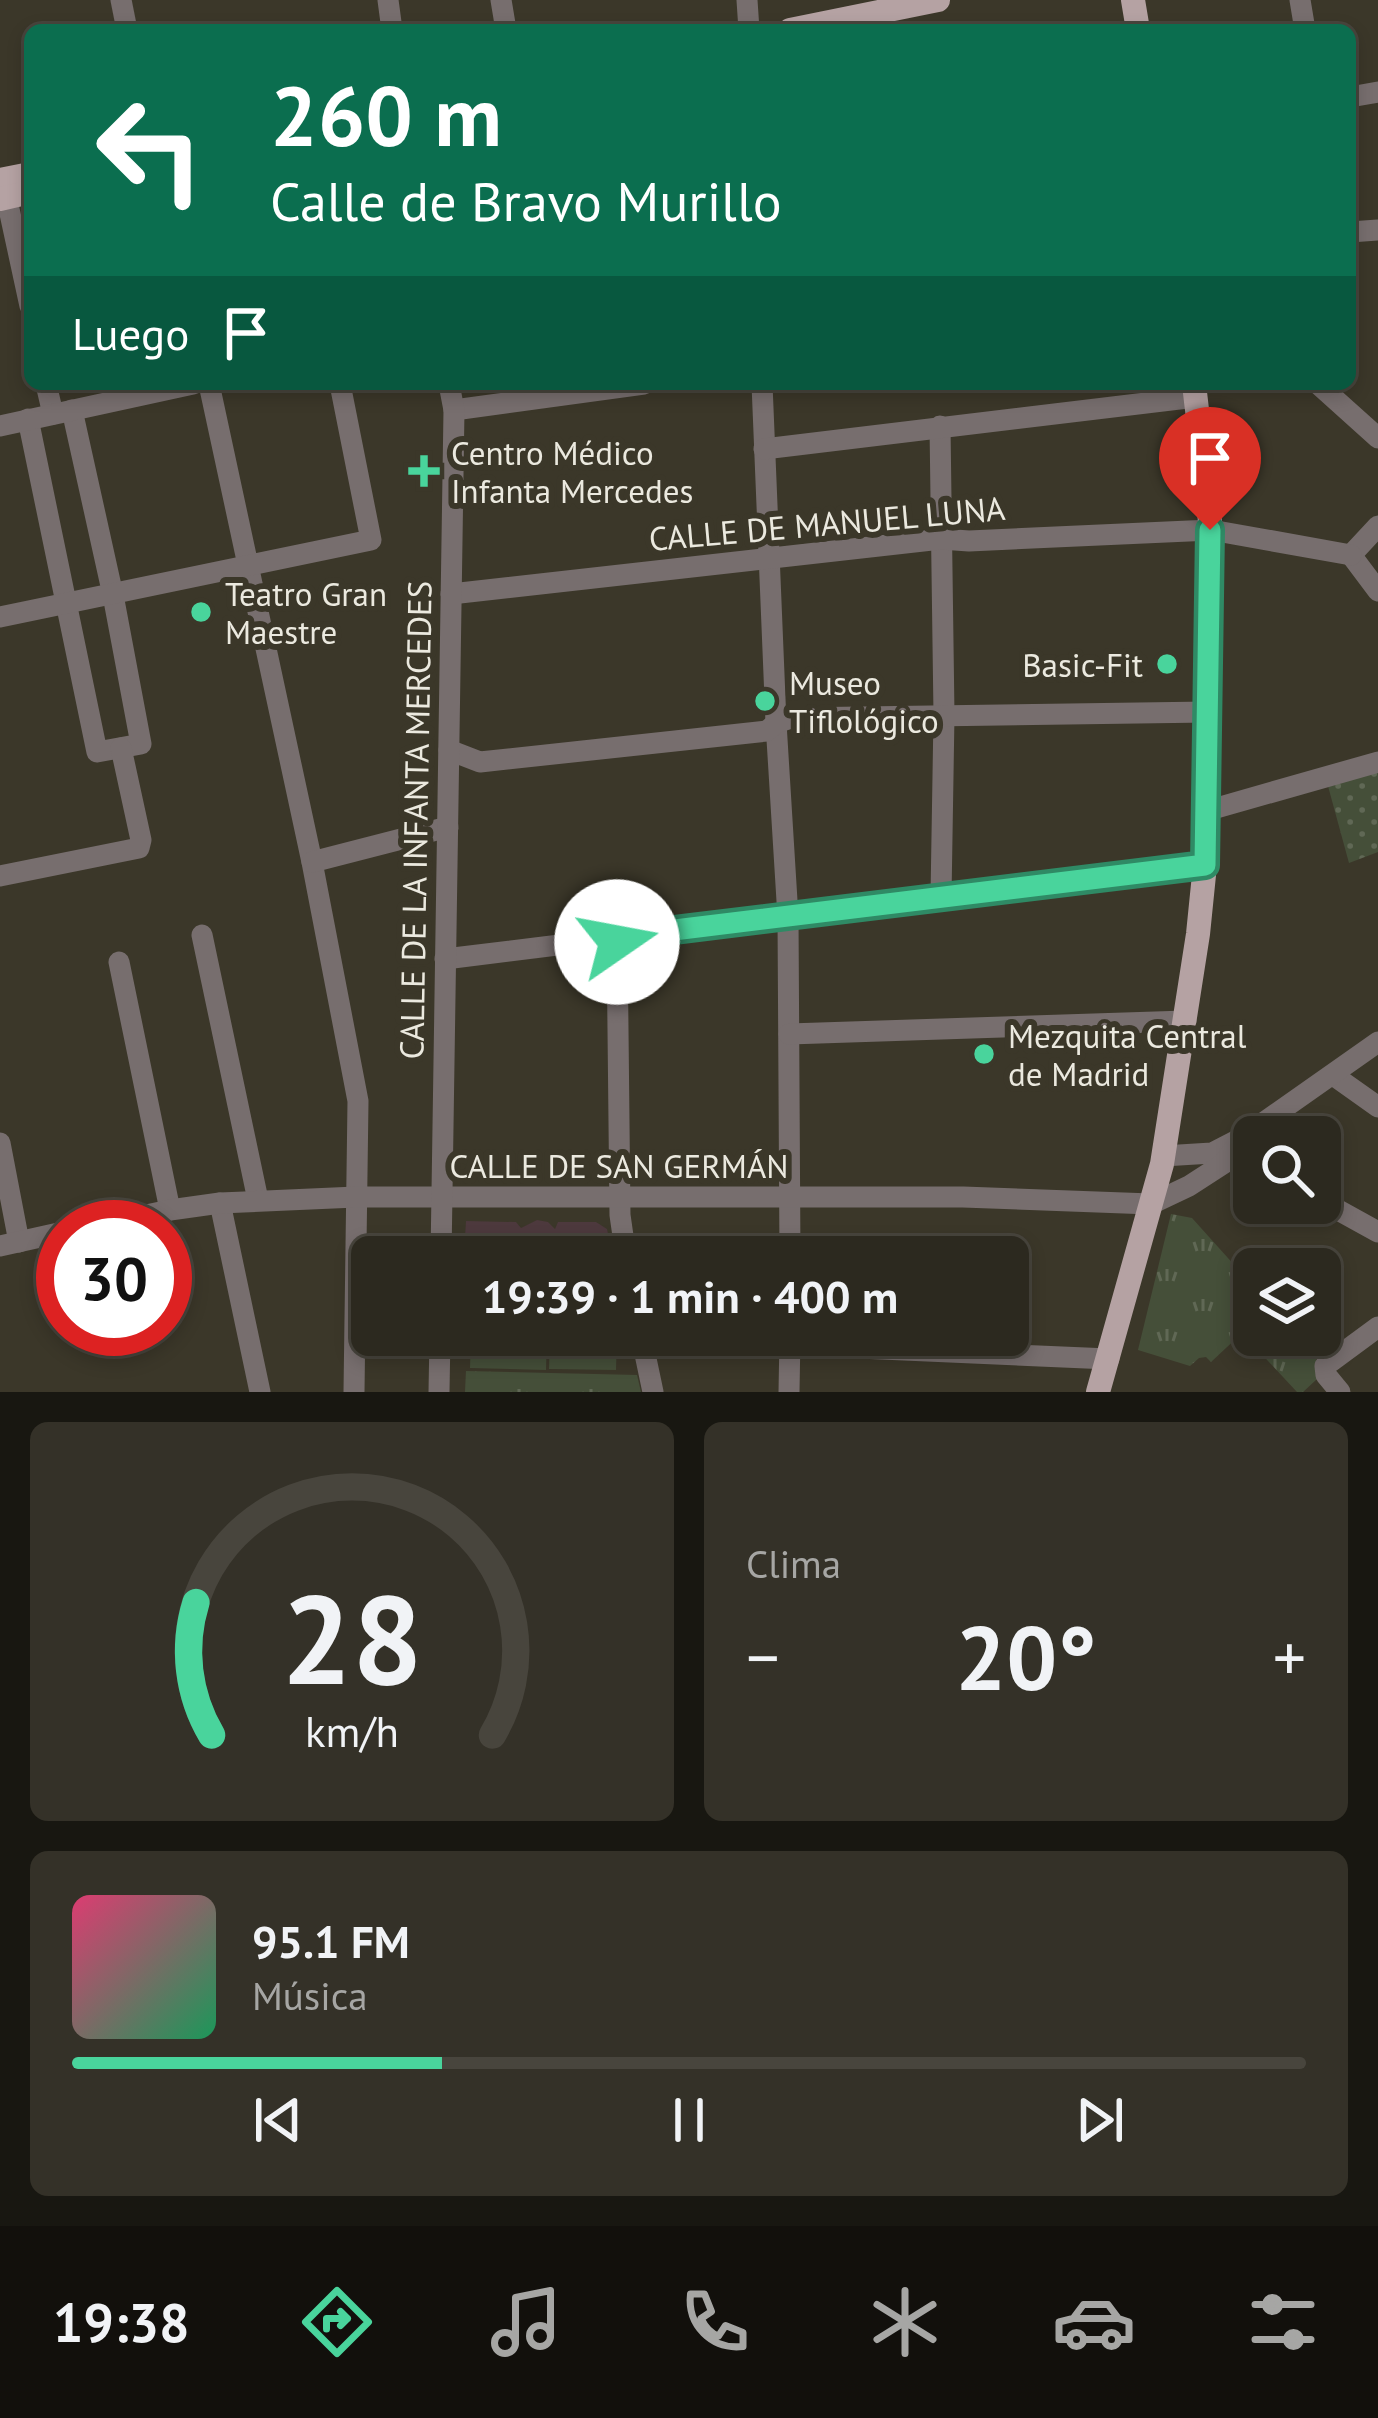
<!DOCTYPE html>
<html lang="es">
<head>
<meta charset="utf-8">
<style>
	body { margin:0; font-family:"PT Sans",sans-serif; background:#343128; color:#f1f3f6; height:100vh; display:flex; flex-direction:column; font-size:45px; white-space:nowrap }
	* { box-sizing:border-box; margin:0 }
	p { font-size:39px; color:#a6a6a4 }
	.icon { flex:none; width:66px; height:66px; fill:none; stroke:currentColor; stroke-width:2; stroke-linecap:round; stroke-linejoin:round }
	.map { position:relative; height:1392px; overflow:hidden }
	.panel { display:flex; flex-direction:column; gap:30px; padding:30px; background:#181711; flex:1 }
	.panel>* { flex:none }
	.guide { position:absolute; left:24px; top:24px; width:1332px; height:366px; border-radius:18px; box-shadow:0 6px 18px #0003,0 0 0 3px #48453d; background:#0b6e4f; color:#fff; overflow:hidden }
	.fabs { position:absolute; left:1233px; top:1116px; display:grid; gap:24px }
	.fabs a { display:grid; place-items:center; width:108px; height:108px; border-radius:18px; background:#2c291f; box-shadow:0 6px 18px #0003,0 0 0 3px #48453d; font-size:60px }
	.speed { position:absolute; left:36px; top:1200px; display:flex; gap:24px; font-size:60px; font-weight:700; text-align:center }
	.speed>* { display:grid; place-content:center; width:156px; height:156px; border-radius:50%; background:#2c291f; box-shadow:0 6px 18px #0003,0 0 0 3px #48453d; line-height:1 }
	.speed .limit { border:18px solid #d22; background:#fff; color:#111 }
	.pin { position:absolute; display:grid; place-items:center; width:102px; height:102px; color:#fff; margin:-123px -51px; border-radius:50% 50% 50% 0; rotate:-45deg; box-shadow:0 0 12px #0007 }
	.pin .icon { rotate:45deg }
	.me { position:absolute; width:132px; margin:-66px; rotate:78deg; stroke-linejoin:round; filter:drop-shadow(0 0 9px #0008) }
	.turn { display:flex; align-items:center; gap:42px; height:252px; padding:0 48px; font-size:54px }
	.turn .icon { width:156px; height:156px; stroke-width:2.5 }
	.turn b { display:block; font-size:84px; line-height:102px }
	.then { display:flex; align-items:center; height:114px; padding:0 48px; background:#0003; gap:24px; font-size:45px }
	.big { font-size:90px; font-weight:600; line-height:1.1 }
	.panel .widget { flex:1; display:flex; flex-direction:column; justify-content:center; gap:18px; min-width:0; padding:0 42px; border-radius:18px; background:#343128 }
	.panel .dial { align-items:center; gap:0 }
	.dial svg { height:312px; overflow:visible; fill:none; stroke:#48453d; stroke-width:7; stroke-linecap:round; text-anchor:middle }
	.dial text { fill:#f1f3f6; stroke:none }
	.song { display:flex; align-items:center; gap:36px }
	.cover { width:144px; height:144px; border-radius:18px; background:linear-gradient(135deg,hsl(340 70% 55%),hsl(150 70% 35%)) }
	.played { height:12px; border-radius:6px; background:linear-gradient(90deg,#49d49c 30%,#48453d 30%) }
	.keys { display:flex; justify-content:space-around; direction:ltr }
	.heat { display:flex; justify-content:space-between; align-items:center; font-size:66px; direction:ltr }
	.panel .tiles { flex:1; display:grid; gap:30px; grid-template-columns:1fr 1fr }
	.widget:last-child { grid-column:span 2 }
	.trip { position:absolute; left:351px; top:1236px; width:678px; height:120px; border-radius:18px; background:#2c291f; box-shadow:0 6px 18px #0003,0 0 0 3px #48453d; font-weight:600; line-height:120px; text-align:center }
	.dock { display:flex; height:192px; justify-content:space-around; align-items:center; background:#12100c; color:#a6a6a4 }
	.dock .icon { width:84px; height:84px }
	.dock .on { color:#49d49c }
	.dock b { font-size:54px; color:#f1f3f6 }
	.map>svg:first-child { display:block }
</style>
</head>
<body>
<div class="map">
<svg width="1378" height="1392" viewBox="0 0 1378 1392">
	<defs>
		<pattern id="grass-dots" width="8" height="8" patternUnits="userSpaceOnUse" patternTransform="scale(3)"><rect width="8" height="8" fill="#454f39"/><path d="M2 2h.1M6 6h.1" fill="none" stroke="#606855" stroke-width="1.8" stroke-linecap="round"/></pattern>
		<pattern id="park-tufts" width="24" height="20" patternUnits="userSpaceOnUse" patternTransform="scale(3)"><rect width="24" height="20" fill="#454f39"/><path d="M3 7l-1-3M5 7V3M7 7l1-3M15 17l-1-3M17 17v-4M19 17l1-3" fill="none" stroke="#606855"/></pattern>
	</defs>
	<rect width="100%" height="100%" fill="#3b3729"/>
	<path fill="#4d393d" d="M537,1220L548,1222L555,1229L558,1222H596L607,1229L613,1257H470V1253H464L466,1221L516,1222L521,1228Z"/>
	<path fill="url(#grass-dots)" d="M1378,772V852L1349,863L1328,786Z"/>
	<g fill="url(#park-tufts)">
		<path d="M1171,1214L1192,1218L1254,1287V1335H1297L1316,1356L1317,1379L1303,1392H1297L1242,1333L1211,1362L1206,1357L1199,1358L1190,1366L1138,1350Z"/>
		<path d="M466,1371L637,1375L641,1392H465Z"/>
	</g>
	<g fill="#454f39">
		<path d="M471,1335H547L546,1370L470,1368Z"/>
		<path d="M550,1335H617L616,1370L549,1369Z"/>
	</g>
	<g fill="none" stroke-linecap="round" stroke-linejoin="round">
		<g stroke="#776e6e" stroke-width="21">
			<path d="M121,0L127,30"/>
			<path d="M388,0L392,30"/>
			<path d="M501,0L506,30"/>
			<path d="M747,0L749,30"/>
			<path d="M1300,0L1305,30"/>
			<path d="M1350,97L1378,92"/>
			<path d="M4,186L30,306"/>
			<path d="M1350,232L1378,230"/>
			<path d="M46,384L53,414"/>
			<path d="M209,384L312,862L358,1101L354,1392"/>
			<path d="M762,384L776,723L788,917L790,1257"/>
			<path d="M1318,384L1378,438"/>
			<path d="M454,410L644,384"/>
			<path d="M28,419L97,752L141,744L113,595L72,410"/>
			<path d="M0,426L193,384"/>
			<path d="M940,426L944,715L941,897"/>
			<path d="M764,449L1196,397"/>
			<path d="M1351,555L1378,591"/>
			<path d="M1351,555L1378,526"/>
			<path d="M451,594L941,539L969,541L1211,530L1351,555"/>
			<path d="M0,617L371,540L340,384"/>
			<path d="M449,750L480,762L767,731L776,723L791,718L1208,712"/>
			<path d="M1206,811L1378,762"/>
			<path d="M312,862L448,827"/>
			<path d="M0,876L139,848L141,840L121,748"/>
			<path d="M202,935L258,1200"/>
			<path d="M617,937L620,1215L626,1257"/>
			<path d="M445,959L1205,865"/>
			<path d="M119,962L170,1210"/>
			<path d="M789,1034L1186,1021"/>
			<path d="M1333,1075L1378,1107"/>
			<path d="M0,1143L19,1242"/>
			<path d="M1163,1156L1212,1153L1243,1137L1378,1042"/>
			<path d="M1320,1200L1378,1232"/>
			<path d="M220,1203L260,1392"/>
			<path d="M89,1227L170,1210L220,1203L356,1197H963L1151,1204L1189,1186L1223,1164L1243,1137"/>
			<path d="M0,1246L63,1232"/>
			<path d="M441,1257L454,410L449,384"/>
			<path d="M641,1335L653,1392"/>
			<path d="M643,1344L790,1345L1109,1359"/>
			<path d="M439,1392L440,1335"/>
			<path d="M789,1392L790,1336"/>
			<path d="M1340,1392L1326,1375L1325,1366L1378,1327"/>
		</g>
		<g stroke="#b5a2a3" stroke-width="24">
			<path d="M1133,0L1138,30"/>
			<path d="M790,30L938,0"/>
			<path d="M0,180L30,174"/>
			<path d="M0,199L30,192"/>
			<path d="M1098,1392L1162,1164L1198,934L1205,865L1211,530L1194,384"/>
		</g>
	</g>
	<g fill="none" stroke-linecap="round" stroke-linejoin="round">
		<g stroke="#2f8a65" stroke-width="30">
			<path id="route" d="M617,942V937L1205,865L1210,530"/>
		</g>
		<use href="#route" stroke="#49d49c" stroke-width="21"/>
	</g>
	<g fill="#49d49c" stroke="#3b3729" stroke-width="4.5">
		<path d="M418 453h12v12h12v12h-12v12h-12v-12h-12v-12h12z"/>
		<circle cx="201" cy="612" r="12"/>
		<circle cx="1167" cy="664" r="12"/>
		<circle cx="765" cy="701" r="12"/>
		<circle cx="984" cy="1054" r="12"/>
	</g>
	<g text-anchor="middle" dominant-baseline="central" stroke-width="12" stroke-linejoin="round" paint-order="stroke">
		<g font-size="33" fill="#ebe9df" stroke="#3b3729" text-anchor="start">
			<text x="451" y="452">Centro Médico<tspan x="451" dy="38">Infanta Mercedes</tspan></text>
			<text x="225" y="593">Teatro Gran<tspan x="225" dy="38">Maestre</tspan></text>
			<text x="1143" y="664" text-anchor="end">Basic-Fit</text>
			<text x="789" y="682">Museo<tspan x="789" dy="38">Tiflológico</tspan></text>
			<text x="1008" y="1035">Mezquita Central<tspan x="1008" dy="38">de Madrid</tspan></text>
		</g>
		<g font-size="33" fill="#ebe9df" stroke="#3b3729">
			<text transform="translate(827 523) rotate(-5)">CALLE DE MANUEL LUNA</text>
			<text transform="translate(415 820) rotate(-89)">CALLE DE LA INFANTA MERCEDES</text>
			<text x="619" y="1165">CALLE DE SAN GERMÁN</text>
		</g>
	</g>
</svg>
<div class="fabs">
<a><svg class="icon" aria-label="search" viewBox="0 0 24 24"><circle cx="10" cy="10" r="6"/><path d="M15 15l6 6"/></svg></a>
<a><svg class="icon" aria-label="layers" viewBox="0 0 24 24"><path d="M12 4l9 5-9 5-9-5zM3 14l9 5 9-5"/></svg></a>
</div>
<div class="speed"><div class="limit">30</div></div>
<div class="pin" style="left:1210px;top:530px;background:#d93025"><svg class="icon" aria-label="arrive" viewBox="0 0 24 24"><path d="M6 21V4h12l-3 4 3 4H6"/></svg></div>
<svg class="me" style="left:617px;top:942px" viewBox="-20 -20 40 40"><circle r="19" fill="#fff"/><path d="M0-13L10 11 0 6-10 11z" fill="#49d49c"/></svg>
<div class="trip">19:39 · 1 min · 400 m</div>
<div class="guide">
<div class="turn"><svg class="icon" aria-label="left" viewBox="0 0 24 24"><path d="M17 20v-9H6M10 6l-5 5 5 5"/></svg><div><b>260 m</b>Calle de Bravo Murillo</div></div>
<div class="then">Luego<svg class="icon" aria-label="arrive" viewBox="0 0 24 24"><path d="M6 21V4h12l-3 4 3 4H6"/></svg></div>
</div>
</div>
<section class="panel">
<div class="tiles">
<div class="widget dial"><svg viewBox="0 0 100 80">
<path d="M14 69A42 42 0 1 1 86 69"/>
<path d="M14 69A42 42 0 0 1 10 35" stroke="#49d49c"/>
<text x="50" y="56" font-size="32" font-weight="700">28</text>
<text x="50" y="72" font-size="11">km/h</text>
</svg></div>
<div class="widget"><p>Clima</p>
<div class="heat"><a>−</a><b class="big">20°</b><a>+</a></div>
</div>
<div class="widget">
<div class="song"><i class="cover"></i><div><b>95.1 FM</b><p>Música</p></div></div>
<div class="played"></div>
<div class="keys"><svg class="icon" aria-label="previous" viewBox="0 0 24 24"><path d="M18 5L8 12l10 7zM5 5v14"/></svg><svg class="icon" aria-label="pause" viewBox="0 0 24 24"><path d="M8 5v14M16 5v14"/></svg><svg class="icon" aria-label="next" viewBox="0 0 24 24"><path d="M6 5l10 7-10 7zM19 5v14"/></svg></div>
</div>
</div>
</section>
<nav class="dock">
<b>19:38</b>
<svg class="icon on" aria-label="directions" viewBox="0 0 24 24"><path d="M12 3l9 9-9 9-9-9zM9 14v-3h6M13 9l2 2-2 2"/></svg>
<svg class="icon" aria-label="music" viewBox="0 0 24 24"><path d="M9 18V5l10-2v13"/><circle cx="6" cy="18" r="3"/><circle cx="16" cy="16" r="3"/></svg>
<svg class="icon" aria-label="phone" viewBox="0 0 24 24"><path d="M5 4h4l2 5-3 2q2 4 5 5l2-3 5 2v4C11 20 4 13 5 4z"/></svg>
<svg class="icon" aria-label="climate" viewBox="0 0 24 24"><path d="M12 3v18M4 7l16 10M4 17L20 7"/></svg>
<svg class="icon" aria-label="car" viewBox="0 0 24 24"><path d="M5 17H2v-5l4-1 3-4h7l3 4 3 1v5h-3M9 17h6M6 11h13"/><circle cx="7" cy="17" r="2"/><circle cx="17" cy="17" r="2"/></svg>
<svg class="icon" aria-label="filters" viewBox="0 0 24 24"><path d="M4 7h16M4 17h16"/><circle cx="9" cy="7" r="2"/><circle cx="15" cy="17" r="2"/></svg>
</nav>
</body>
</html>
